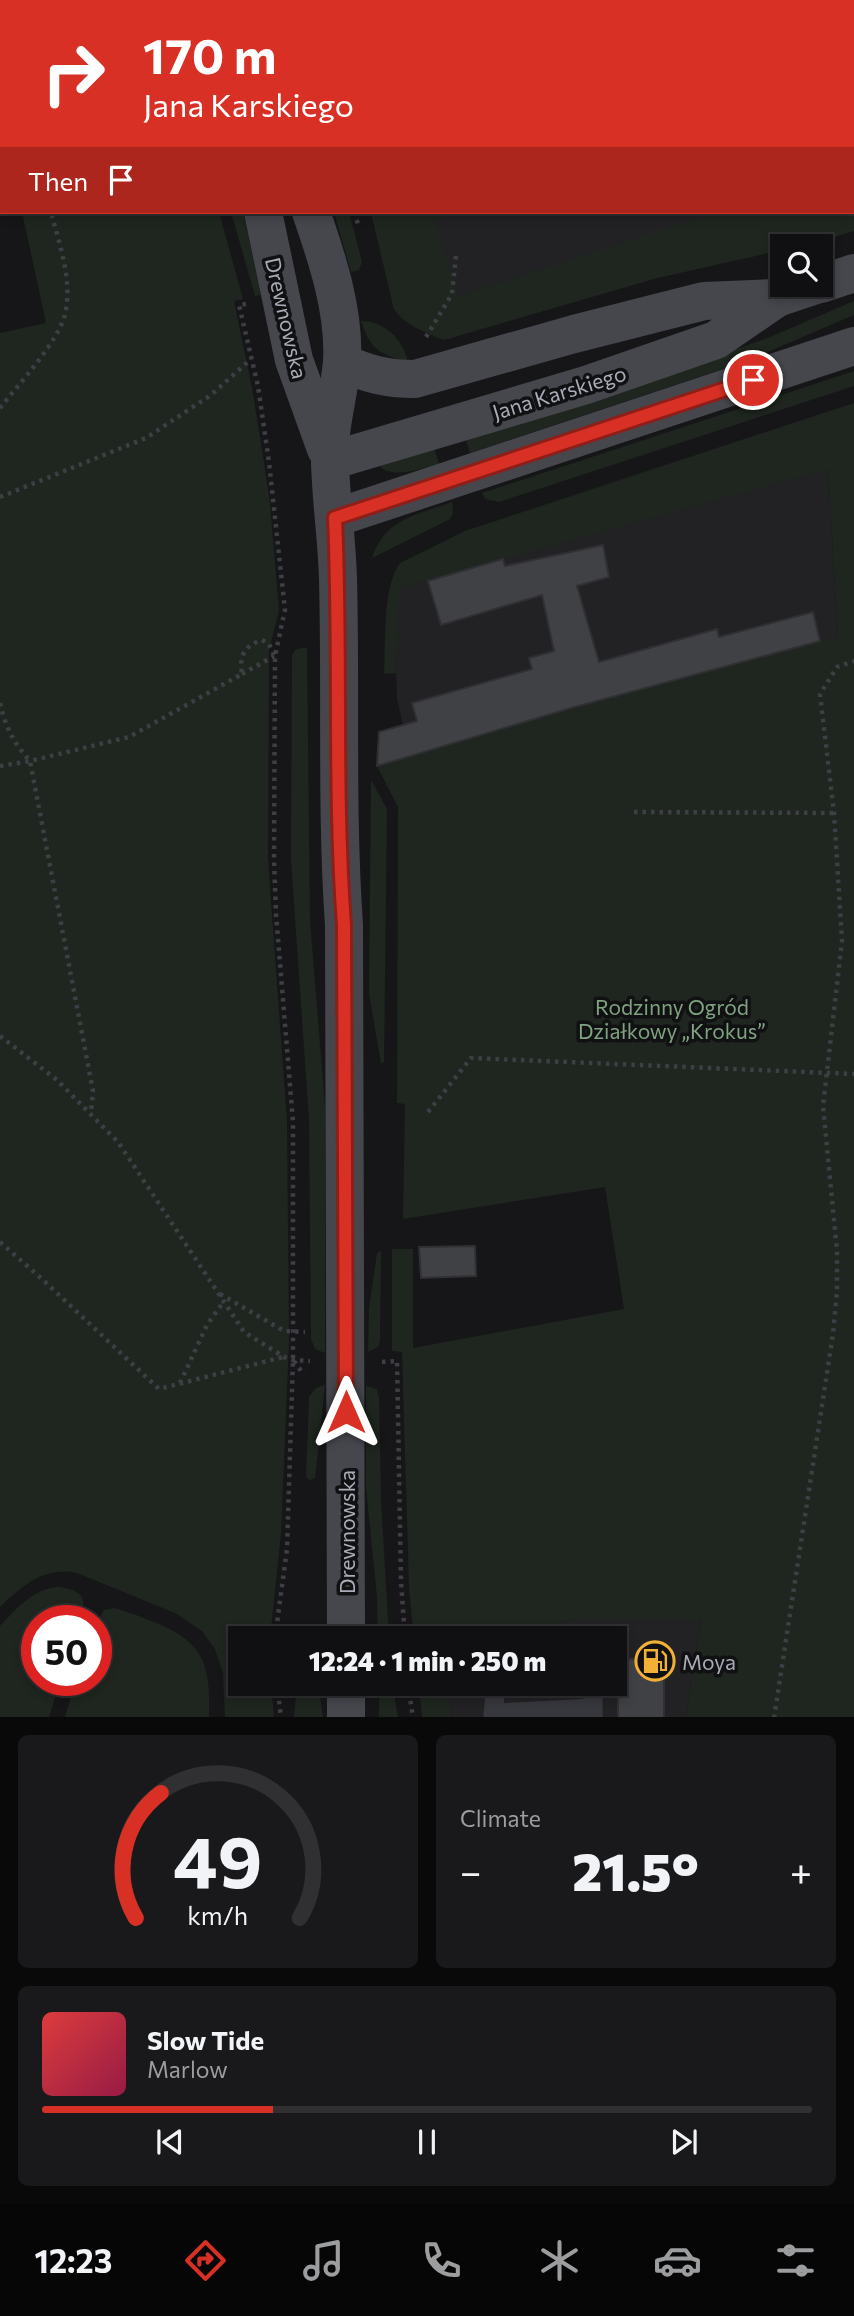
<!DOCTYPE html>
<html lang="en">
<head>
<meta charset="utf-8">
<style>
	body { margin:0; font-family:Commissioner,sans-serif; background:#19191b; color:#f1f3f6; height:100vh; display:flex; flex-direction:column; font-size:26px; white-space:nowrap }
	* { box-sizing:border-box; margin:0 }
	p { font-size:23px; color:#9c9d9f }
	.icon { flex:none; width:38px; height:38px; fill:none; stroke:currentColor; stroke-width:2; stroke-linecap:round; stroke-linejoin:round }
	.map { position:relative; height:1717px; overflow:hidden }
	.sheet { display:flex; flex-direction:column; gap:18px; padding:18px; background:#09090a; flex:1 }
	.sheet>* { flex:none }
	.top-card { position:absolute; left:0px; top:0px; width:854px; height:214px; box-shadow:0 4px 10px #0003,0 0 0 2px #303032; background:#d93025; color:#fff; overflow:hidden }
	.buttons { position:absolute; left:770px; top:234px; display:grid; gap:14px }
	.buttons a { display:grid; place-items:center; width:63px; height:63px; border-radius:0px; background:#101012; box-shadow:0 4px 10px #0003,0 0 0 2px #303032; font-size:35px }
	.speed { position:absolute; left:21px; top:1605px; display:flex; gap:14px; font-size:35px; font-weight:700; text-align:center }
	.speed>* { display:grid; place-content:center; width:91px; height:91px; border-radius:50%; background:#101012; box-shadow:0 4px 10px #0003,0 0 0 2px #303032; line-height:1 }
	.speed .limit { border:10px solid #d22; background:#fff; color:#111 }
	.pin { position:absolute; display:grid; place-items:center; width:60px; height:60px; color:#fff; margin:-30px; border:4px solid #fff; border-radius:50%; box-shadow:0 2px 7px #0007 }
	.me { position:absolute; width:77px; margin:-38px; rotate:0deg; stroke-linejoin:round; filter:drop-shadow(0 0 5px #0008) }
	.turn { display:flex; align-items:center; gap:24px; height:147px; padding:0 28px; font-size:32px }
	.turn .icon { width:91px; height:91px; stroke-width:2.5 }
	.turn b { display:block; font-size:49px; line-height:60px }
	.then { display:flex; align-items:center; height:66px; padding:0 28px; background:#0003; gap:14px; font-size:26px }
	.big { font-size:52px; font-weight:800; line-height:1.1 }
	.sheet .widget { flex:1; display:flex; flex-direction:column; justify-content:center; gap:10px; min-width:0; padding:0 24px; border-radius:10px; background:#19191b }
	.sheet .dial { align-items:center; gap:0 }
	.dial svg { height:182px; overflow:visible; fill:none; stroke:#303032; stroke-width:7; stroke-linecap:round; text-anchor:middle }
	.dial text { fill:#f1f3f6; stroke:none }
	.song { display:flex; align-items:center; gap:21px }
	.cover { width:84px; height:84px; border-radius:10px; background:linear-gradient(135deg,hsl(0 70% 55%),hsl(340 70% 35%)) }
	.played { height:7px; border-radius:4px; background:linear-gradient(90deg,#d93025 30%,#303032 30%) }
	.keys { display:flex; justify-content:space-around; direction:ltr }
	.heat { display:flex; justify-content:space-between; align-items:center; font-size:38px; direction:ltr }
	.sheet .tiles { flex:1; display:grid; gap:18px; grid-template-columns:1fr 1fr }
	.widget:last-child { grid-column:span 2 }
	.trip { position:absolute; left:228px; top:1626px; width:399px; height:70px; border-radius:0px; background:#101012; box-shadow:0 4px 10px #0003,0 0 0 2px #303032; font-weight:800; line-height:70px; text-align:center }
	.tab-bar { display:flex; height:112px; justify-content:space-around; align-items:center; background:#060607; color:#9c9d9f }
	.tab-bar .icon { width:49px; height:49px }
	.tab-bar .active { color:#d93025 }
	.tab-bar b { font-size:32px; color:#f1f3f6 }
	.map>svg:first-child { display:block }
</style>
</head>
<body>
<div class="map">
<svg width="854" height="1718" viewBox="0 0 854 1718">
	<rect width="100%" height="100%" fill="#161618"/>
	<g fill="#222225">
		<path d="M298,0H854V231L810,244L782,247V250L657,278L443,340L414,327L400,317L394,309L371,212H852V2H299Z"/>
		<path d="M828,468L838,636L571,708L377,766L379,732L403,725L397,699L396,673L399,588Z"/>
		<path d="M576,1619H701L686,1717H452L446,1684H614V1638H497Z"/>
	</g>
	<g fill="#1e261f">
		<path d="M0,0H124L125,2H2V118L0,110Z"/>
		<path d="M852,163H854V231L799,247H782V250L657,278L444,340C425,332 407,326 394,309L371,212H460L435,221L459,296L715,212H852Z"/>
		<path d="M22,212H219L243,299L234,301L252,388L264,462L270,503L279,610L269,651L268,859L287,1122L289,1340L281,1534L270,1638H240V1684H271L274,1717H225L223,1673L215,1649L202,1631L175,1613L77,1573C45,1566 22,1586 0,1607V333L46,323Z"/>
		<path d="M231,212H243L261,295L255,296Z"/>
		<path d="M334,212H349L362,262L359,270L351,272Z"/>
		<path d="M854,301V315L747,361L470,453L464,432L690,366L770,337Z"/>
		<path d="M361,321C385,321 403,339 408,362C380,355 370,349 361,321Z"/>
		<path d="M854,371V386L499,502L485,499L482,493Z"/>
		<path d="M854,403V1717H686L701,1619H576L497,1638H414L409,1587L402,1352L392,1351V1249H413V1348L624,1309L605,1187L403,1219L405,1104L397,1103L398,807L377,766L571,708L838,636L828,469L400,588L396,673L384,674C386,643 382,587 400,563L465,531Z"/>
		<path d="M432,442L439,464C423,468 389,481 378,464Z"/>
		<path d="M452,502L453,513L450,519L372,558C385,518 417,515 452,502Z"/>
		<path d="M301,648H307L310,920L325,1107V1353L315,1349L311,1339L309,1120L291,860L292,656L295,650Z"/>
		<path d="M371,780L387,809L384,1062L381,1064L369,993Z"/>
		<path d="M381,1251L380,1341L378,1347L368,1352L369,1309L377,1253Z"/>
		<path d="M325,1385L315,1478L310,1480L306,1477L309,1397L316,1388Z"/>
		<path d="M366,1386L377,1389L379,1398L381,1499L389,1638H378L377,1597L366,1488Z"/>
		<path d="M58,1587C82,1590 88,1597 80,1620H37V1680H60L49,1717H0V1626C16,1609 33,1589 58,1587Z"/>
		<path d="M114,1608C129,1612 142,1617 156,1623C205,1642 211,1668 209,1717H65L76,1680H96V1625L104,1610Z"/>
		<path d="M297,1684H318L323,1717H294Z"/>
		<path d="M379,1684H392L398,1717H379Z"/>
		<path d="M419,1684H446L452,1717H422Z"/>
	</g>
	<g fill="#404145" stroke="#303034" stroke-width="2">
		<path d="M603,545L609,577L577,586L599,662L717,629L719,637L813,612L820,641L571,708L377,766L379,732L417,721L412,703L532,669L529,658L554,651L542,595L441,625L428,581L503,559L505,566Z"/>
		<path d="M475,1246L476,1276L421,1278L419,1247Z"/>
		<rect x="618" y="1659" width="46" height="59"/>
	</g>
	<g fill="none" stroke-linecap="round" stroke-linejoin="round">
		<g stroke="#3d3f44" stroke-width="4.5" stroke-dasharray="3.5 5" stroke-linecap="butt">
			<path d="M271,0L272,2"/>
			<path d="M23,2V0"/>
			<path d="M852,149L854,150"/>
			<path d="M354,212L358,224"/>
			<path d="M246,304L239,305L258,386L269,462L285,610L275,656L274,859L276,914L293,1122V1360L287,1549L275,1638"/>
			<path d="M426,337L452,294L456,255"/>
			<path d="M0,408C18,385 59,341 65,314C73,281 59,243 51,212"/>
			<path d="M0,497L146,438L211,395L251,359"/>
			<path d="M242,674L274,656"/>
			<path d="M0,703C6,728 13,742 30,761L93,1091L91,1112"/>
			<path d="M0,766L30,761L129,737L242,674C239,656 244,646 262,640L269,644L274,655"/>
			<path d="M634,812L834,813"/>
			<path d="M0,1036L57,1080L118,1142L244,1332L284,1357L293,1360L310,1361"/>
			<path d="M428,1112L471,1058L854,1074"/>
			<path d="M0,1242L42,1279L159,1389L283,1357"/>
			<path d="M220,1294L284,1331L305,1332"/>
			<path d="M294,1361L304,1375"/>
			<path d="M382,1362L397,1361L401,1581L405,1638"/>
			<path d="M180,1383L207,1325L224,1301"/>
			<path d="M277,1684L281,1718"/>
			<path d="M408,1684L413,1718"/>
			<path d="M774,1718L833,1334L837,1291V1251L823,1106L842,941L834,813L820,694L837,667L854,661"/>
		</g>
		<g stroke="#37383d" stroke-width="19">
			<path d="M593,1684V1718"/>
			<path d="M493,1713L593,1708"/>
			<path d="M493,1718L495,1693L500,1684"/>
		</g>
		<g stroke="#45474d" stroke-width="38">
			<path d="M202,0L203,2"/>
			<path d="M263,212L294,360L326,449"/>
			<path d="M311,212C327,258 345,312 342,362C339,396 328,429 330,462C331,501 337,540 338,579C341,695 336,810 344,925L346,1638"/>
			<path d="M821,284L854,273"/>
			<path d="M342,362C366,374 387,379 415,379L574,334L704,301L777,298L816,285"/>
			<path d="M330,461L586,385L716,340L777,298"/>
			<path d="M335,518L854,346"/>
			<path d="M346,1718V1684"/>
		</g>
	</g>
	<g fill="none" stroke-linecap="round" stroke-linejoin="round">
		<g stroke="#8d1f18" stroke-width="18">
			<path id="route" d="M346,1412L344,925C334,790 341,654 335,518L753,380"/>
		</g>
		<use href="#route" stroke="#d93025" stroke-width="12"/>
	</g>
	<defs>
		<g id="fuel-ring" transform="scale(2.0125)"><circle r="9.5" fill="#111113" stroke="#f2b134" stroke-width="1.5"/><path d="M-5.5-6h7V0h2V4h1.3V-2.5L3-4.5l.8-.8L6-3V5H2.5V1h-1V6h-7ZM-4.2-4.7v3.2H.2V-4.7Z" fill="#f2b134"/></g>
	</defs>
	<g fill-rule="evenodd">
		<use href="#fuel-ring" x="655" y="1661"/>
	</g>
	<g text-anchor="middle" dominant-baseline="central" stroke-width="7" stroke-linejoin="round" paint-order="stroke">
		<g font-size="21" fill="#a8adb8" stroke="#111113">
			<text transform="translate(287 318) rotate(77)">Drewnowska</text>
			<text transform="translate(559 392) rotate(-17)">Jana Karskiego</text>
			<text transform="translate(346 1532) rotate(-90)">Drewnowska</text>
		</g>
		<g font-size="21" fill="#7fa381" stroke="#111113">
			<text x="672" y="1006">Rodzinny Ogród<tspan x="672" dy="24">Działkowy „Krokus”</tspan></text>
		</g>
		<g font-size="21" fill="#a8adb8" stroke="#111113" text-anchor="start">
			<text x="682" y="1661">Moya</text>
		</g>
	</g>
</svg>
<div class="buttons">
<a><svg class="icon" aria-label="search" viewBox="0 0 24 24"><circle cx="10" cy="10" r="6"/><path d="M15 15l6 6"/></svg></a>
</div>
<div class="speed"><div class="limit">50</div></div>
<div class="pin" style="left:753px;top:380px;background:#d93025"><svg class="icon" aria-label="arrive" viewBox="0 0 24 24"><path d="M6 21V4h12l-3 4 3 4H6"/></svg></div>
<svg class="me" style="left:346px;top:1412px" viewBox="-20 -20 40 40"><path d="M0-17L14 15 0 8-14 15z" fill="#d93025" stroke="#fff" stroke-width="4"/></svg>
<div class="trip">12:24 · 1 min · 250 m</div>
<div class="top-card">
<div class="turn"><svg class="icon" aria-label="right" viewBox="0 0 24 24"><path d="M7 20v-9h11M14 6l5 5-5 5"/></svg><div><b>170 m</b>Jana Karskiego</div></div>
<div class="then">Then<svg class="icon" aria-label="arrive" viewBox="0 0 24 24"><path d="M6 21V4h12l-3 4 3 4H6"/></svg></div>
</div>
</div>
<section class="sheet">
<div class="tiles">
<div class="widget dial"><svg viewBox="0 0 100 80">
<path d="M14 69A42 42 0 1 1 86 69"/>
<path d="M14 69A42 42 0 0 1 25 14" stroke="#d93025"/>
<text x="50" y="56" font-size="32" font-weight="700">49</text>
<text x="50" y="72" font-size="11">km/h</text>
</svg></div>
<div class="widget"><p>Climate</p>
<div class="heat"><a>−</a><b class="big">21.5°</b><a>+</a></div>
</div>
<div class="widget">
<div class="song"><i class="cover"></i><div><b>Slow Tide</b><p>Marlow</p></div></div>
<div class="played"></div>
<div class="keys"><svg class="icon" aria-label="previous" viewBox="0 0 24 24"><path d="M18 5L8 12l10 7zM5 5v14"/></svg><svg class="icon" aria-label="pause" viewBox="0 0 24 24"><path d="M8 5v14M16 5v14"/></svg><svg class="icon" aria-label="next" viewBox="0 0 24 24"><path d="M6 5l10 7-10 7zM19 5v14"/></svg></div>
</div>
</div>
</section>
<nav class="tab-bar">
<b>12:23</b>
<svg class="icon active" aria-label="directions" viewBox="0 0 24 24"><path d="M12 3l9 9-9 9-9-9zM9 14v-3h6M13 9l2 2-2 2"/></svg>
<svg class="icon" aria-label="music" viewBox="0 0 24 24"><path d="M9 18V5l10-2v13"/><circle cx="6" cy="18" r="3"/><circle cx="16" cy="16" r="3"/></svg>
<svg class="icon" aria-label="phone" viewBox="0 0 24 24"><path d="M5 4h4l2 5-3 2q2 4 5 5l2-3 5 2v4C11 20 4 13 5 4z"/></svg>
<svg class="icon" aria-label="climate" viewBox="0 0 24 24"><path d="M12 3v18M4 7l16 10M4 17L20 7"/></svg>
<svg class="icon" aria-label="car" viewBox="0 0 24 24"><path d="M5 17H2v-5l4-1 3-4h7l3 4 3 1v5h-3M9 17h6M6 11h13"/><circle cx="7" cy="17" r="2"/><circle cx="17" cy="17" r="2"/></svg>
<svg class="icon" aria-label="filters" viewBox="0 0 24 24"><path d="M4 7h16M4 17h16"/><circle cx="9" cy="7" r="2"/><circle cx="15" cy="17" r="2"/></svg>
</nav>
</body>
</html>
